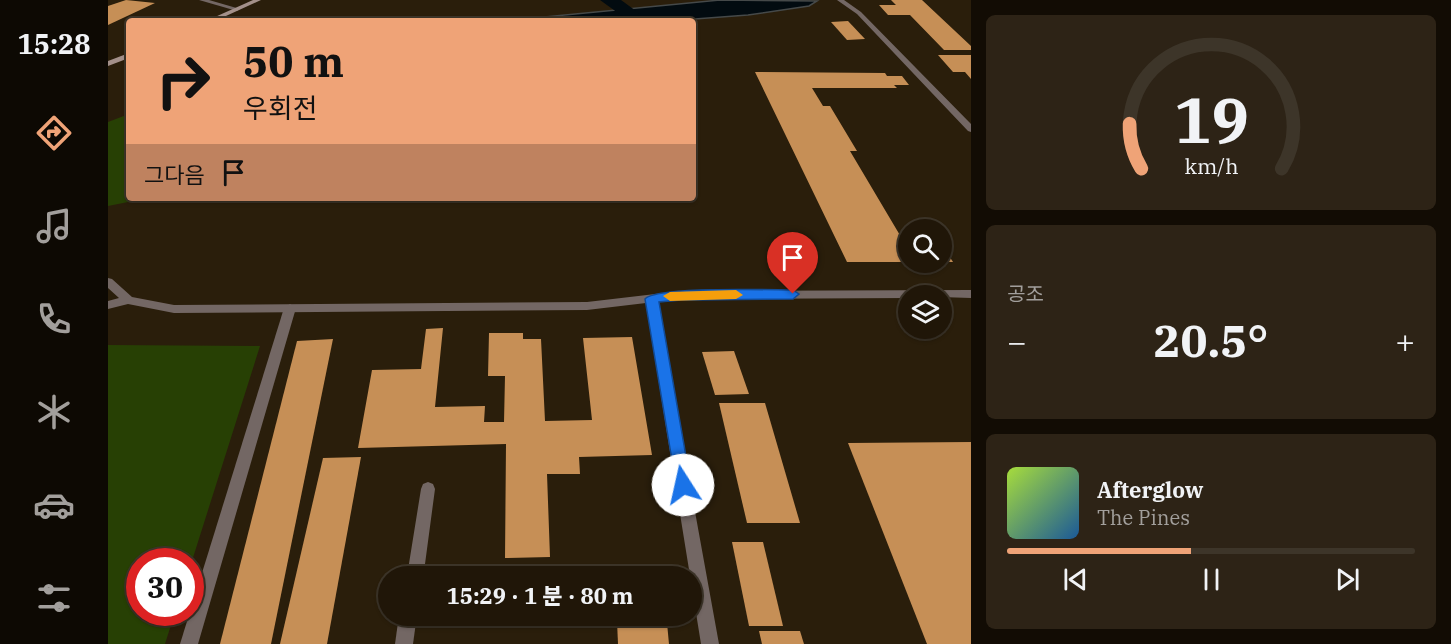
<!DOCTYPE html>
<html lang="ko">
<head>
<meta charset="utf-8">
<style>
	body { margin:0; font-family:"IBM Plex Serif","Noto Sans KR",serif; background:#2d2316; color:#f1f3f6; height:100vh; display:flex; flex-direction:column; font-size:22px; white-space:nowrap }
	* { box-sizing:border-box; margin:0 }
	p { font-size:20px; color:#a29f9c }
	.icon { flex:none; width:33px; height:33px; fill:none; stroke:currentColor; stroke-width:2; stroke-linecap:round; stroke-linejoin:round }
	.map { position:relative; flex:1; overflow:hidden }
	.panel { display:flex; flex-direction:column; gap:15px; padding:15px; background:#120c04; width:480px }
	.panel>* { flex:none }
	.banner { position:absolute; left:18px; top:18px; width:570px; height:183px; border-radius:6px; box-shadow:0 2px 4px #0004,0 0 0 2px #3d3529; background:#efa377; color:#111; overflow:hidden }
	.controls { position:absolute; left:790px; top:219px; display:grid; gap:12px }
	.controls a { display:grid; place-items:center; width:54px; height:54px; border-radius:50%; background:#201608; box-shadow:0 2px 4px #0004,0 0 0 2px #3d3529; font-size:30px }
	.speed { position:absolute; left:18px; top:548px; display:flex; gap:12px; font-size:30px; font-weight:700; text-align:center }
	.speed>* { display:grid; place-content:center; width:78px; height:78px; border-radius:50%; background:#201608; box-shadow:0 2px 4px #0004,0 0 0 2px #3d3529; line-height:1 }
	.speed .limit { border:9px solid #d22; background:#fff; color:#111 }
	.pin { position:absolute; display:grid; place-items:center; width:51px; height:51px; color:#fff; margin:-62px -26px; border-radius:50% 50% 50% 0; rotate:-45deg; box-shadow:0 0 6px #0007 }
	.pin .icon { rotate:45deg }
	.me { position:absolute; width:66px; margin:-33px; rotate:350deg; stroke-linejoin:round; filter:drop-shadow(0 0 4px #0008) }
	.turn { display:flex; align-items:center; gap:21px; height:126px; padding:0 18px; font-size:27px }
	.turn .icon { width:78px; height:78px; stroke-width:2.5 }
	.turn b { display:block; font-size:42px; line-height:51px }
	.then { display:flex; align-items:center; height:57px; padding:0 18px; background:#0003; gap:12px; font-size:22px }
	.big { font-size:45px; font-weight:800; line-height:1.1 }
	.panel .card { flex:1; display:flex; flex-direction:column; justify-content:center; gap:9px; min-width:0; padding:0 21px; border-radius:9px; background:#2d2316 }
	.panel .dial { align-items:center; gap:0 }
	.dial svg { height:156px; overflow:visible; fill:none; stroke:#3d3529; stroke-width:7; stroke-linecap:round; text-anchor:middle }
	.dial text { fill:#f1f3f6; stroke:none }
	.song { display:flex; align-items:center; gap:18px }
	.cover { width:72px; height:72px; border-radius:9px; background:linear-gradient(135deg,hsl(80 70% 55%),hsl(210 70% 35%)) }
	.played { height:6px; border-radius:3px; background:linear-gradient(90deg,#efa377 45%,#3d3529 45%) }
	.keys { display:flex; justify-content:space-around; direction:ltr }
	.heat { display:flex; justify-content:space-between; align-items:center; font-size:33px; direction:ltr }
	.trip { position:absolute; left:270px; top:566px; width:324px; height:60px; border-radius:30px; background:#201608; box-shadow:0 2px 4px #0004,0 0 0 2px #3d3529; font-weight:800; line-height:60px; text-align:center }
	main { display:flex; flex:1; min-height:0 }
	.tab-bar { display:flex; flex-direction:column; width:108px; justify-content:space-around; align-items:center; background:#0d0903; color:#a29f9c }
	.tab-bar .icon { width:42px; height:42px }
	.tab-bar .selected { color:#efa377 }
	.tab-bar b { font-size:27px; color:#f1f3f6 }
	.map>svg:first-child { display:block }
</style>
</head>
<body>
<main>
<nav class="tab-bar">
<b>15:28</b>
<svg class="icon selected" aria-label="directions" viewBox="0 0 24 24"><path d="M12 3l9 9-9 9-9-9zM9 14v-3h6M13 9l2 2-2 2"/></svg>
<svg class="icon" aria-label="music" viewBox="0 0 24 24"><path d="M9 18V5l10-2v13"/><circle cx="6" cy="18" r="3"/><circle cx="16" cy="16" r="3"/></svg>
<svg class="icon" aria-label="phone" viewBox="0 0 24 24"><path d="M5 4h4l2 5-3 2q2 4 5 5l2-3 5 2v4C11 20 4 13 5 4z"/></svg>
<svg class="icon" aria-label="climate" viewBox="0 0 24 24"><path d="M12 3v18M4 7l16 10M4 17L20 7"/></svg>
<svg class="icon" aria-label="car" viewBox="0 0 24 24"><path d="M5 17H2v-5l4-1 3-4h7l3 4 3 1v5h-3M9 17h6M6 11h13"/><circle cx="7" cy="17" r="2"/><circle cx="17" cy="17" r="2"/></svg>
<svg class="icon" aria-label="filters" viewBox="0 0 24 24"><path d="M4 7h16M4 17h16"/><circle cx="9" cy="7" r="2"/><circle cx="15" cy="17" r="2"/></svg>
</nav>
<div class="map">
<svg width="863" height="644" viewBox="0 0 863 644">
	<rect width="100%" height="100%" fill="#2a1e0b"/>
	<g fill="#274004">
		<path d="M21,114V198H40L0,206V122Z"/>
		<path d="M0,345L152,346L83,564L82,561H32V612H67L57,644H0Z"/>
	</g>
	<path fill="#020b10" stroke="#454949" stroke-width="1.5" d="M612,0L709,1L701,6L640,15L560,21H396Z"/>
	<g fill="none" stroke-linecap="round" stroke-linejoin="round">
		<path fill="#020b10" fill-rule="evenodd" d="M492,0H513L539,19L538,21H521Z"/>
	</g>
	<g fill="#c68f56">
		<path d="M18,0L47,3L0,25V6Z"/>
		<path d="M783,0H814L863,46V50H836L802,15H780L771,5H788Z"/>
		<path d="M740,21L757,39L739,40L723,22Z"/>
		<path d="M830,55H863V79L857,72H845Z"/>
		<path d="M647,72L777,73L779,76H794L801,85H786L789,88H704L715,106H722L749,151H742L793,237H801V262H739Z"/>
		<path d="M834,245L845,262H834Z"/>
		<path d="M335,328L327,407L377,406L376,422H396L397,376H380L381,333H415V339H433L437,421L484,420L475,338L524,337L544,455L471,457L472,474H439L442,557L397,558L398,444L250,448L264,370L313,369L318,329Z"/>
		<path d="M225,339L163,644H112L189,341Z"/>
		<path d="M626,351L641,394L607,395L594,352Z"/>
		<path d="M611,403H657L692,523H639Z"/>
		<path d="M863,442V644H819L740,443Z"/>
		<path d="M253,457L219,644H172L215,458Z"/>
		<path d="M624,542H655L675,626H641Z"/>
		<path d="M509,621L559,623L561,644H510Z"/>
		<path d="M651,631H692L696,644H654Z"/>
	</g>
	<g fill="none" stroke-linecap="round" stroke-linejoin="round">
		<g fill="#736764" fill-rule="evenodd">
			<path d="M182,304L188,308L90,644H72L176,308Z"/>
			<path d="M320,482L325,484L327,489L317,564L389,568L395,570L397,576H299L313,489L315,484Z"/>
			<path d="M291,615H309L305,644H287Z"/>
		</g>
		<g fill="#736764" fill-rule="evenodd">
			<path d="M91,0H101L132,9L129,11Z"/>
			<path d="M729,0H736L753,12L863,124V132L860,131L749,14Z"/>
			<path d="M0,278L4,279L24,297L66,305L479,302L573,291L863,290V298L801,296V298L573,299L549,302L611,644H593L538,303L479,310L66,313L20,304L0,309V301L11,298L0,288Z"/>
		</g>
		<g fill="#a3908a" fill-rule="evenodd">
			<path d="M145,0H153L107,21H98Z"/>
			<path d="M21,53V58L0,66V61Z"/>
		</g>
	</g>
	<path fill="#1a73e8" stroke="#114b97" stroke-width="1.5" d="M685,290L691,294L685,299L573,300L551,302L583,485L581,490L575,493L569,490L537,299C547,286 662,290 685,290Z"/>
	<path fill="#f59e0b" d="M628,290L635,295L628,299L562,301L555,296L562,292Z"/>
</svg>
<div class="controls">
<a><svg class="icon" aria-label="search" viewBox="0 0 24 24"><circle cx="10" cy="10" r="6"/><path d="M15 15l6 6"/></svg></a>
<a><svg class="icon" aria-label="layers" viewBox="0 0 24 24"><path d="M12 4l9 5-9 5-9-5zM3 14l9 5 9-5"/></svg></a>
</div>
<div class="speed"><div class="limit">30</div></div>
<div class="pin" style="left:685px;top:294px;background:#d93025"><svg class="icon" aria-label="arrive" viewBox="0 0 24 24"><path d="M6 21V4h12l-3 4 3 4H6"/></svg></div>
<svg class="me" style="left:575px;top:485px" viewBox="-20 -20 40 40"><circle r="19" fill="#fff"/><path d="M0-13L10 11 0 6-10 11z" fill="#1a73e8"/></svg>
<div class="trip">15:29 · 1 분 · 80 m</div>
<div class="banner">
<div class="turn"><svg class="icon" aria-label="right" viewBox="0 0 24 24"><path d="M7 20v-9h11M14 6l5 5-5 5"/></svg><div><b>50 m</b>우회전</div></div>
<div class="then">그다음<svg class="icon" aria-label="arrive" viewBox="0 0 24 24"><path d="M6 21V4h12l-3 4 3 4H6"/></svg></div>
</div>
</div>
<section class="panel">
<div class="card dial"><svg viewBox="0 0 100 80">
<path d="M14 69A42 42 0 1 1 86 69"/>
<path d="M14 69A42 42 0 0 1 8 46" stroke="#efa377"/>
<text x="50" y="56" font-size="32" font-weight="700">19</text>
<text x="50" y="72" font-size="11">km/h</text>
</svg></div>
<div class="card"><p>공조</p>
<div class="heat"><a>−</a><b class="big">20.5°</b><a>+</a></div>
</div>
<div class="card">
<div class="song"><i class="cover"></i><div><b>Afterglow</b><p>The Pines</p></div></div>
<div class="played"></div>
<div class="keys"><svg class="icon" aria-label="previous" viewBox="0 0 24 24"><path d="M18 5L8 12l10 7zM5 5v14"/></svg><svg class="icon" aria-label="pause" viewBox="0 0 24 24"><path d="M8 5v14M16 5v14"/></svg><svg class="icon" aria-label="next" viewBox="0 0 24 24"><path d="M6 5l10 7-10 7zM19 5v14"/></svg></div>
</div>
</section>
</main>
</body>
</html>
